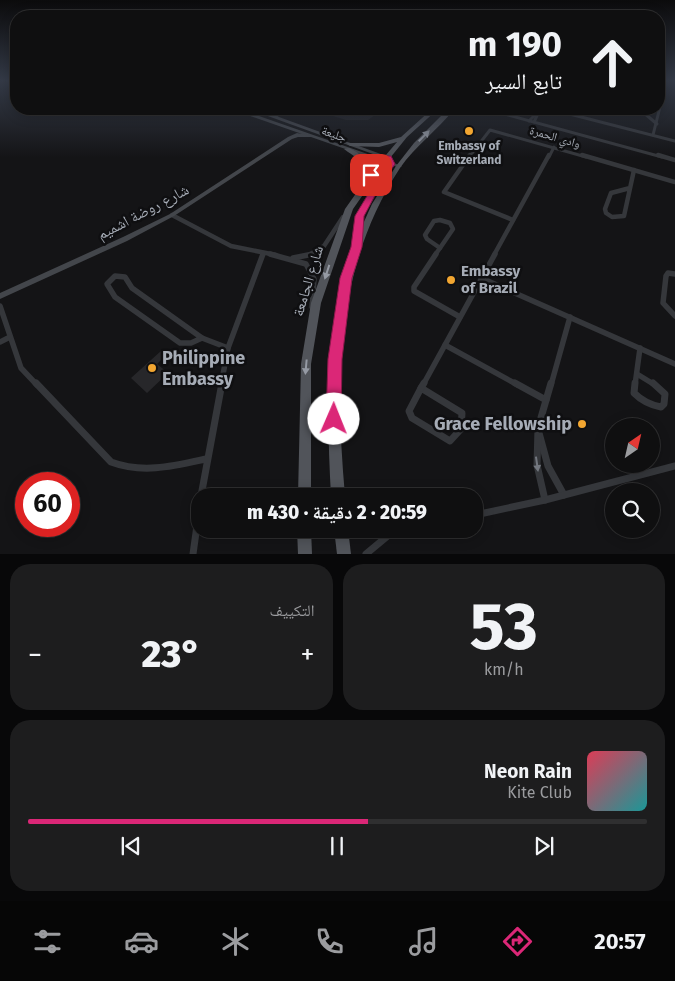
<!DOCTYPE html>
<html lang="ar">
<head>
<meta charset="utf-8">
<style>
	body { margin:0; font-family:"Fira Sans","Noto Naskh Arabic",sans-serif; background:#1d1d1e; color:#f1f3f6; direction:rtl; height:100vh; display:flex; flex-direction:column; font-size:19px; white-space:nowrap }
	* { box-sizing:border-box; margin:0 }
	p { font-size:16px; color:#9b9c9f }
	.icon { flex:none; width:28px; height:28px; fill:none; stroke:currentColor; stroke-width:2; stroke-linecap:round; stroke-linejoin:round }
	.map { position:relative; height:554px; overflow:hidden; direction:ltr }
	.details { display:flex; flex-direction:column; gap:10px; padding:10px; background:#080809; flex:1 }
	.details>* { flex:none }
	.banner { position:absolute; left:10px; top:10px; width:655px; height:105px; border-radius:20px; box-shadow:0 2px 12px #0003,0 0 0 1px #2f2f30; direction:rtl; background:#0f0f10; color:#f1f3f6; overflow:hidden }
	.needle { width:32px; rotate:34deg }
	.controls { position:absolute; left:605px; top:418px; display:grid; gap:10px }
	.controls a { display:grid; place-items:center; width:55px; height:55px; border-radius:50%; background:#0f0f10; box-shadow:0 2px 12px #0003,0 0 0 1px #2f2f30; font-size:25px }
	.speed { position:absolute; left:15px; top:472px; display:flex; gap:10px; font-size:25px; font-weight:700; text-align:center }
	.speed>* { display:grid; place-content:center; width:65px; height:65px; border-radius:50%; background:#0f0f10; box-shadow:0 2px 12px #0003,0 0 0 1px #2f2f30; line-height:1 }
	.speed .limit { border:8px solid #d22; background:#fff; color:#111 }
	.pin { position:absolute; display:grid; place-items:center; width:42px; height:42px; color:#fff; margin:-21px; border-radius:10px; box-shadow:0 2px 8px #0006 }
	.me { position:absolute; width:55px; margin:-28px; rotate:1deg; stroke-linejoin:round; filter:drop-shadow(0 0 4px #0008) }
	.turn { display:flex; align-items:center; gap:18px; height:105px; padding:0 20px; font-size:22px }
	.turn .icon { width:65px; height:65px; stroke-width:2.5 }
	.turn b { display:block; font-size:35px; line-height:42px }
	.big { font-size:38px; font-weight:800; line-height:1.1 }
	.details .tile { flex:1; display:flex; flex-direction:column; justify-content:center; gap:8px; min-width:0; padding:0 18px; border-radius:20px; background:#1d1d1e }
	.details .dial { align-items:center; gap:0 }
	.dial b { font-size:65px; line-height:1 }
	.song { display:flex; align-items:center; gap:15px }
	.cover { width:60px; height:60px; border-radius:8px; background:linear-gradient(135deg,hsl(350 70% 55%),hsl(180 70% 35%)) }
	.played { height:5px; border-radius:2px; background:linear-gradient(90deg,#db2777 55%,#2f2f30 55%) }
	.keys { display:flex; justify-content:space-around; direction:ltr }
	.heat { display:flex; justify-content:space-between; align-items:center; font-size:28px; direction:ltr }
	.details .tiles { flex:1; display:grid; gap:10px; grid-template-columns:1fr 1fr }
	.tile:last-child { grid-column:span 2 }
	.trip { position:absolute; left:191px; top:488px; width:292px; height:50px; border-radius:20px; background:#0f0f10; box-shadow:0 2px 12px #0003,0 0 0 1px #2f2f30; font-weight:800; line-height:50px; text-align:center; direction:rtl }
	.dock { display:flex; height:80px; justify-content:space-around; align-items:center; background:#060606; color:#9b9c9f }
	.dock .icon { width:35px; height:35px }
	.dock .on { color:#db2777 }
	.dock b { font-size:22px; color:#f1f3f6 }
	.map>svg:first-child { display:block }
</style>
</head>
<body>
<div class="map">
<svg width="675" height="554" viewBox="0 0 675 554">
	<rect width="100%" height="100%" fill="#141416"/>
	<path fill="#202023" d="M310,109H383L368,120H346Z"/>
	<path fill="#27272a" d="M161,351L166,355L157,364L168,373L147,393L131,378Z"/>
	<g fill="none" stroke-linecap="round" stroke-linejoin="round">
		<g stroke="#35373b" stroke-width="3">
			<path d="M254,109H269"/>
			<path d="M486,109L662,157"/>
			<path d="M550,109L675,141"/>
			<path d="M645,109L644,113L657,124"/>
			<path d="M277,117L274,113L278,109"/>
			<path d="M529,121L539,111"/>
			<path d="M534,122L540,109"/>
			<path d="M653,135L661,103L659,100"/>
			<path d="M469,157L490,130L586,157"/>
			<path d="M549,157L554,147"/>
		</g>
		<g stroke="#35373b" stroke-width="4.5">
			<path d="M470,155L444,192L513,220"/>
			<path d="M582,155L675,182"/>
			<path d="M658,155L675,160"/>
			<path d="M630,188L611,193L605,209L606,213L612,217L624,216L634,170"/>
			<path d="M172,215L231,246L276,255"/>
			<path d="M440,220L450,223L453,229L440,248L427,239L425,235L434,221Z"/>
			<path d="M309,255L324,246L343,217"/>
			<path d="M435,255L440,248"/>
			<path d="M494,255L549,155"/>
		</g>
		<g stroke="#35373b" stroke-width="5.5">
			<path d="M270,254L306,264L314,279L312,307"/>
			<path d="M436,254L414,287V291L460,317"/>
			<path d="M293,258L313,254"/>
			<path d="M675,274L668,273L666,276L663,303L675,316"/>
			<path d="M115,276L125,277L132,288L202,338L191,343H180L115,297L107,284Z"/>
			<path d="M481,278L675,364"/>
			<path d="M0,306L21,368L37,385"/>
			<path d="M202,338L228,348"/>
			<path d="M0,342L10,337"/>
			<path d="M445,345L518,385"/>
			<path d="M637,374L655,385"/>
			<path d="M221,385L228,348L263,254"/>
			<path d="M423,385L495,254"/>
			<path d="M551,385L570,317"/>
			<path d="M635,385L640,348"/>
		</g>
		<g stroke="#35373b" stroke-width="7">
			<path d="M36,383L111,462C143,474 174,466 206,459"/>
			<path d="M515,383L546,400"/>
			<path d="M635,383L634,393C642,401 650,405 661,407L664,404L665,394L653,383"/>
			<path d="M421,388L462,413L461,429L450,441L412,418L409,411Z"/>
			<path d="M421,388L424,383"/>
			<path d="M539,433L548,466L564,495"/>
			<path d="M201,496L222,383"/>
			<path d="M545,500L537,465L538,428L551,383"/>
			<path d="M475,515L545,500L675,466"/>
			<path d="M357,529L390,534L415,529"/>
			<path d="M193,554L200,504"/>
			<path d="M366,554L390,534"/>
		</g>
		<g fill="#43464b" fill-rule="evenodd">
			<path d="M233,109H239L402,166L399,168L397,167L311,137H298L292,139L174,216L127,241L0,299V293L123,237L170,214L288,137L297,133L302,134L233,110Z"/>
			<path d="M251,109H257L389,157L384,158L251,110Z"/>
		</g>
		<g fill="#51545a" fill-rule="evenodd">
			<path d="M432,109H438L407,137L390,158L393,164L364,215L363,224L372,204L396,166L414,143L448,109H454C438,130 415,146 400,168C334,270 335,380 345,496H331C328,439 326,383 334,326C338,298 346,271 354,244L353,242L356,215L387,164L386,162L353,209L321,303L311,364V496H298L301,364L311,303L345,209L364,182L360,180C368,161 357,159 344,149L349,148C361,154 372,161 368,176L397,142L379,147L350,146L347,144L348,143H379L401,137Z"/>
			<path d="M297,529H311L312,554H298Z"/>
			<path d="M334,529H348L351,554H337Z"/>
		</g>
	</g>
	<defs><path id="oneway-solid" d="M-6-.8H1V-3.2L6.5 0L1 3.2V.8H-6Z" transform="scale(1.25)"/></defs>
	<g fill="#959aa4">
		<use href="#oneway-solid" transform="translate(424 136) rotate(-45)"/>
		<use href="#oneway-solid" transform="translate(327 272) rotate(108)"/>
		<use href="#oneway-solid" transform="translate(306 367) rotate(95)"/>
	</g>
	<use fill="#73777f" href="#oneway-solid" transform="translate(537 464) rotate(82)"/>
	<linearGradient id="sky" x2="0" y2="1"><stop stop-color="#0b0b0c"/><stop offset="0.51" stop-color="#343a47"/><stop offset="1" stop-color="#343a47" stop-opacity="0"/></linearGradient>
	<rect width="675" height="158" fill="url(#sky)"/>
	<path fill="#db2777" stroke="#8e194d" d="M385,156H391L395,164L380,186L364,216L362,247L352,278L342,359L341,419L339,425L334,427L328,425L326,419L328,359L340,278L351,247L355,216L385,166L374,177L367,175Z"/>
	<g fill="#f2a631" stroke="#0f0f11" stroke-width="2">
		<circle cx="469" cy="131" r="5"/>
		<circle cx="451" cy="280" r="5"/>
		<circle cx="152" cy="368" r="5"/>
		<circle cx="582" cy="424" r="5"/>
	</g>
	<g text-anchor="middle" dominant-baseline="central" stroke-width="5" stroke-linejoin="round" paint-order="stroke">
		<g font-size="12" fill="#a6acb6" stroke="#0f0f11">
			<text transform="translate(334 134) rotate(19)">جليعة</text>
			<text transform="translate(555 137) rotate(16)">وادي الحمرة</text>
		</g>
		<g font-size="12" font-weight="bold" fill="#a6acb6" stroke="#0f0f11">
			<text x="469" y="146">Embassy of<tspan x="469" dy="14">Switzerland</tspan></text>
		</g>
		<g font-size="15" fill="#a6acb6" stroke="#0f0f11">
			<text transform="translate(143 212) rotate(-28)">شارع روضة اشميم</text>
			<text transform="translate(308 281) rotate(-73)">شارع الجامعة</text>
		</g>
		<g font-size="15" font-weight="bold" fill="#a6acb6" stroke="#0f0f11" text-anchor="start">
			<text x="461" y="271">Embassy<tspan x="461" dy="17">of Brazil</tspan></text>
		</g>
		<g font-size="18" font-weight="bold" fill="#a6acb6" stroke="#0f0f11" text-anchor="start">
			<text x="162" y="358">Philippine<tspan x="162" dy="21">Embassy</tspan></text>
			<text x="572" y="424" text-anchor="end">Grace Fellowship</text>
		</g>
	</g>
</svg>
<div class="controls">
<a><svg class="needle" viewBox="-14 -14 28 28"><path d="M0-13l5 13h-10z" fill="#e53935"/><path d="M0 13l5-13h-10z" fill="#9b9c9f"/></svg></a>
<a><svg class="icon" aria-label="search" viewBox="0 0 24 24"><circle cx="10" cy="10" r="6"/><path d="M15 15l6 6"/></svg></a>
</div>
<div class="speed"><div class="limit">60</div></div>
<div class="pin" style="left:371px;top:175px;background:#d93025"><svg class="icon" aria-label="arrive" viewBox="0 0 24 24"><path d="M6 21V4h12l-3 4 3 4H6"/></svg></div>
<svg class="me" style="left:334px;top:419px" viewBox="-20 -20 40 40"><circle r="19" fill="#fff"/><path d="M0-13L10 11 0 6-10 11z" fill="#db2777"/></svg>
<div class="trip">20:59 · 2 دقيقة · 430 m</div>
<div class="banner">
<div class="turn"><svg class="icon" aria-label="ahead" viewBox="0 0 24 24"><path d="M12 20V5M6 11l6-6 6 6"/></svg><div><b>190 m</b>تابع السير</div></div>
</div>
</div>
<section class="details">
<div class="tiles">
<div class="tile dial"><b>53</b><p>km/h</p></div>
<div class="tile"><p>التكييف</p>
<div class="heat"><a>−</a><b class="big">23°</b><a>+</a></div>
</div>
<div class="tile">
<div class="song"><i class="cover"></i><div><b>Neon Rain</b><p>Kite Club</p></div></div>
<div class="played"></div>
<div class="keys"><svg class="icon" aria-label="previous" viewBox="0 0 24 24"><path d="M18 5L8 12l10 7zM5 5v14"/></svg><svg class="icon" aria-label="pause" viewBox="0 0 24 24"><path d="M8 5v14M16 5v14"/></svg><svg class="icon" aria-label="next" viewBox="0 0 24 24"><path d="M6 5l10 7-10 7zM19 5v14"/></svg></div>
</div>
</div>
</section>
<nav class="dock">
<b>20:57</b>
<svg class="icon on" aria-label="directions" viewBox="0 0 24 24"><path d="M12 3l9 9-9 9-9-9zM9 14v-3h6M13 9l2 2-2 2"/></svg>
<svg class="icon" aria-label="music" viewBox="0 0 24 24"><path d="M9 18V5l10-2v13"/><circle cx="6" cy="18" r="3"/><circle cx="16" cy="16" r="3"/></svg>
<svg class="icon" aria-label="phone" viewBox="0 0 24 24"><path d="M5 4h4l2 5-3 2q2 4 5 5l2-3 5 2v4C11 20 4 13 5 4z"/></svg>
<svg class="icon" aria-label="climate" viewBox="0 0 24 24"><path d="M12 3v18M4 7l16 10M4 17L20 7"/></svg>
<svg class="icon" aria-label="car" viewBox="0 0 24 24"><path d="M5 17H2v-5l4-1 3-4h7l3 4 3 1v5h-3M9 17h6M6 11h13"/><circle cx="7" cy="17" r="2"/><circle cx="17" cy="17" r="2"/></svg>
<svg class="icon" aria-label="filters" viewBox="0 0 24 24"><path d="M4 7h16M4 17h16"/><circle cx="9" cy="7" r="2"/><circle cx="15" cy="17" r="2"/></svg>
</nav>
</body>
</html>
